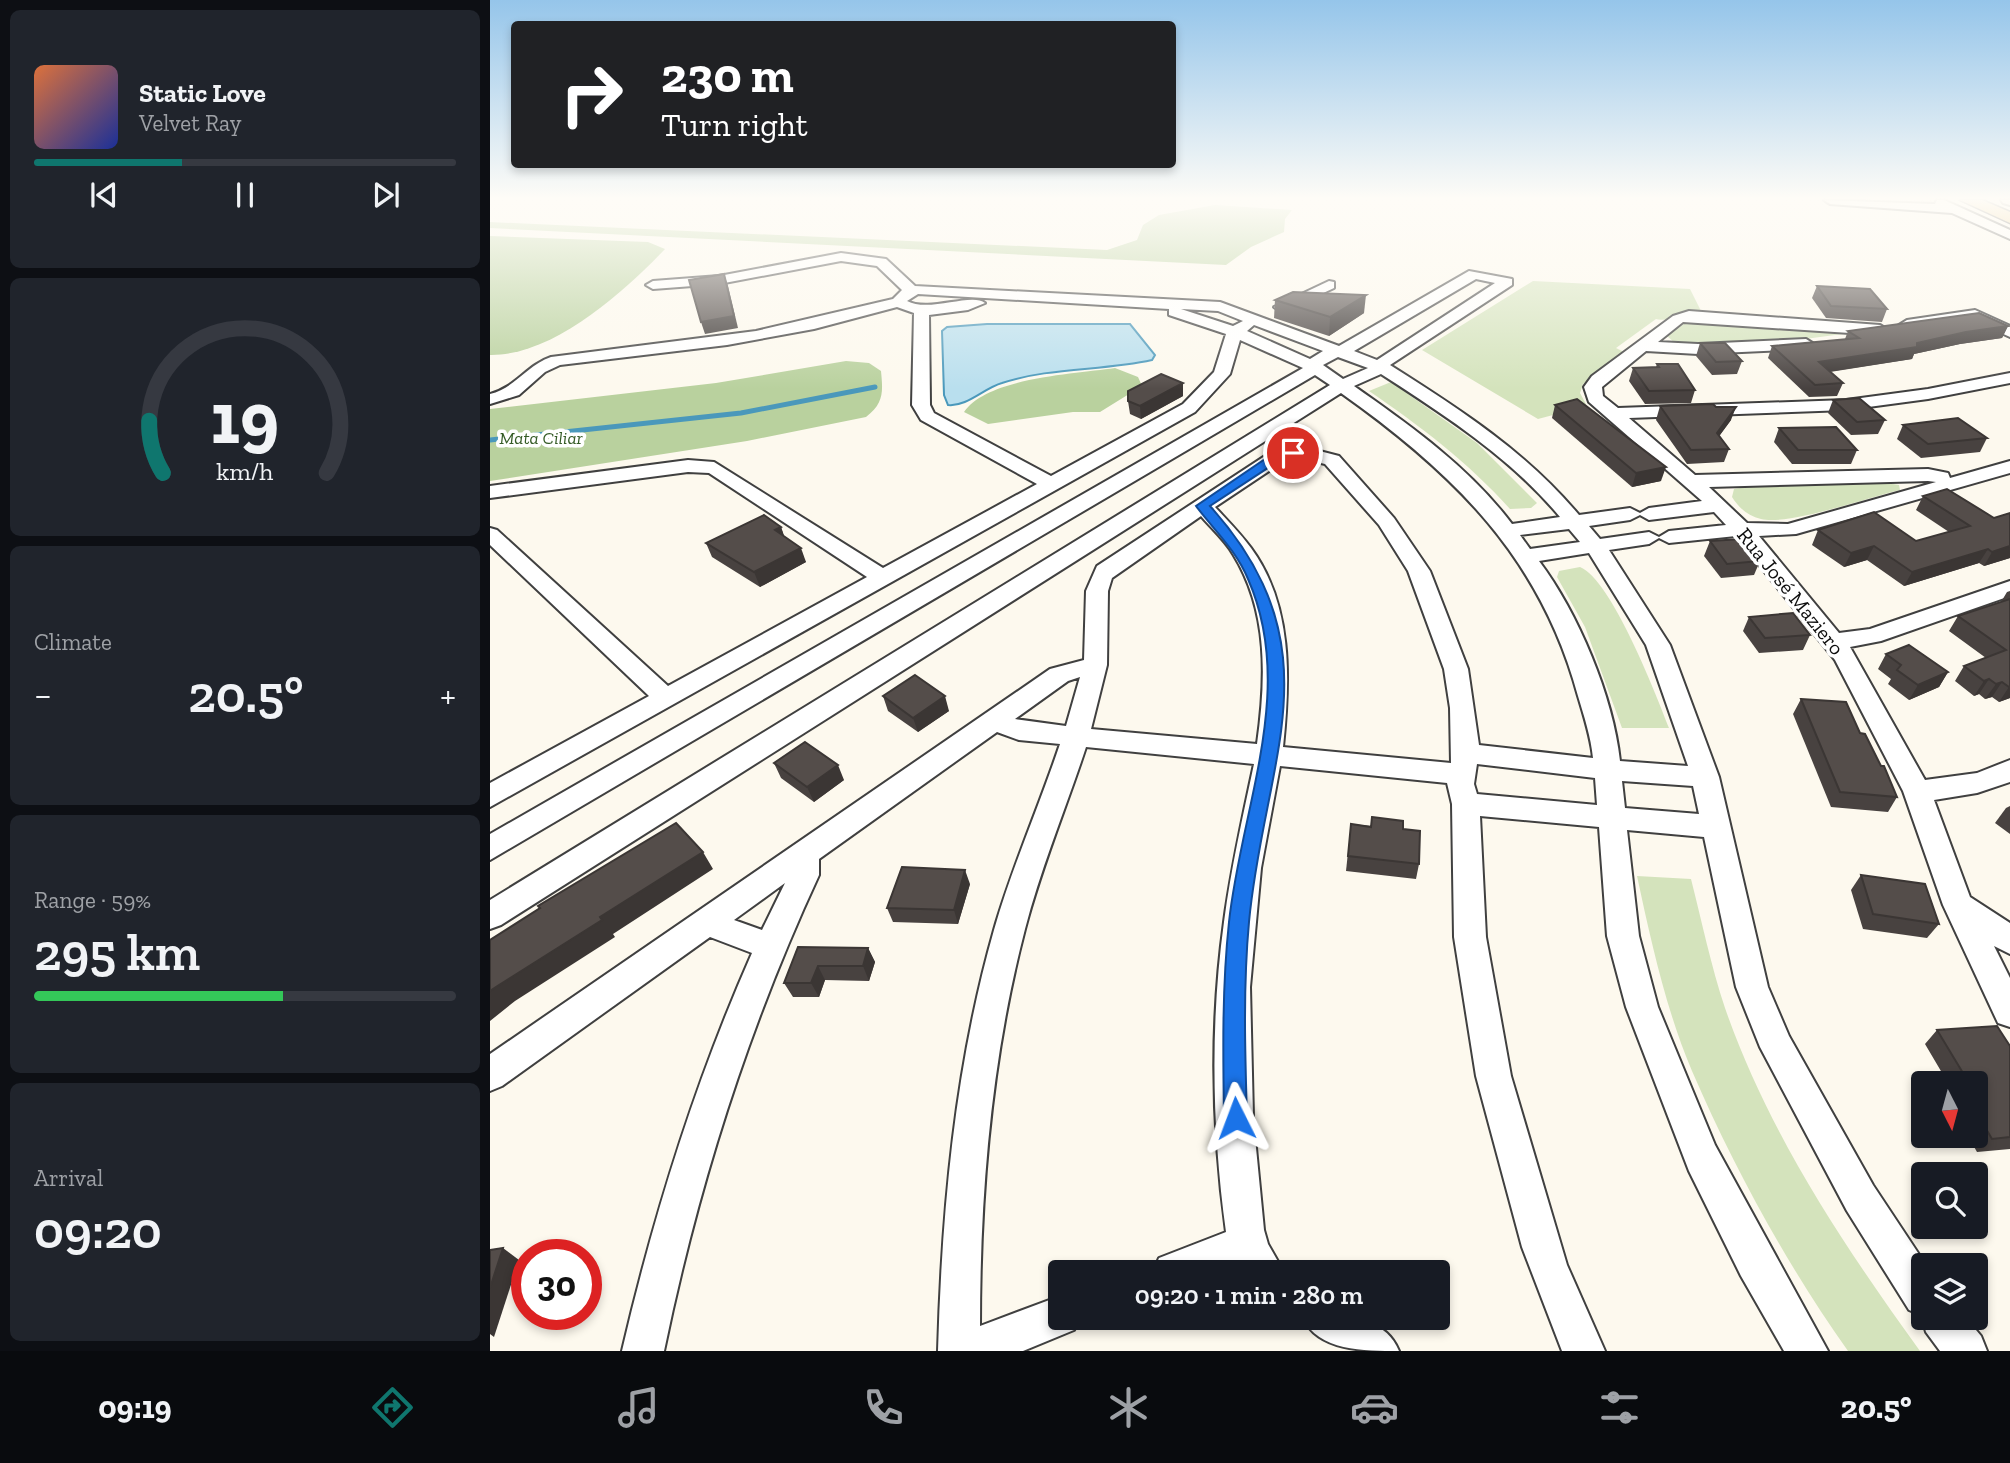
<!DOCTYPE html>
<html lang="en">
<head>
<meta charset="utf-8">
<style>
	body { margin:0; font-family:"Zilla Slab",serif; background:#20242c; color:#f1f3f6; height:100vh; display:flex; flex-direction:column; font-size:26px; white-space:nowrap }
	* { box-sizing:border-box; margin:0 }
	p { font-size:23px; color:#9ea1a6 }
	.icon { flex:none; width:38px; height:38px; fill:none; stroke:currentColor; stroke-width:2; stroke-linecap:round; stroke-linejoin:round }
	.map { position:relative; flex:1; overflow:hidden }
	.sheet { display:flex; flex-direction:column; gap:10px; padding:10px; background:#0d0f14; width:490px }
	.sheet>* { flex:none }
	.hud { position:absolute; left:21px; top:21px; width:665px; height:147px; border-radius:7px; box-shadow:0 4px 10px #0003; background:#202124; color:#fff; overflow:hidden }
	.needle { width:46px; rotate:174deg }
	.fabs { position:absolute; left:1421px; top:1071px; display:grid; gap:14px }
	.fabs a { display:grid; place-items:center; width:77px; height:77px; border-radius:7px; background:#171b24; box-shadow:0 4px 10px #0003; font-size:35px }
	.speed { position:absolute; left:21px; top:1239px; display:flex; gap:14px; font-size:35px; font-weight:700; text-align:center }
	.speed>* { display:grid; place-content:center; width:91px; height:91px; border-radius:50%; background:#171b24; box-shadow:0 4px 10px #0003; line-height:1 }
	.speed .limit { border:10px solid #d22; background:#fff; color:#111 }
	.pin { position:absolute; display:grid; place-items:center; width:60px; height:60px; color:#fff; margin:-30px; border:4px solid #fff; border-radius:50%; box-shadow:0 2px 7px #0007 }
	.me { position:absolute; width:77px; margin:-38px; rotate:357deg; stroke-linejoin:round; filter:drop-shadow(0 0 5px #0008) }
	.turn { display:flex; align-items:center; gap:24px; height:147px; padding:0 35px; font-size:32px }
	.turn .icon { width:91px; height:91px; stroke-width:2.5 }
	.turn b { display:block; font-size:49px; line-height:60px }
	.big { font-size:52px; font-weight:600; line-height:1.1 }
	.sheet .widget { flex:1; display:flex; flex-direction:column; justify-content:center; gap:10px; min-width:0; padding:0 24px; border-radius:10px; background:#20242c }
	.sheet .dial { align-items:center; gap:0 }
	.dial svg { height:182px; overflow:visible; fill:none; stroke:#363941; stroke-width:7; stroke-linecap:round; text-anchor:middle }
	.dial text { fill:#f1f3f6; stroke:none }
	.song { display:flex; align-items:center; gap:21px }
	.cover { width:84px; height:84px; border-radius:10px; background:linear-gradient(135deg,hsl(20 70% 55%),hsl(230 70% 35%)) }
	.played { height:7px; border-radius:4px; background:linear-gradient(90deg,#0f766e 35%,#363941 35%) }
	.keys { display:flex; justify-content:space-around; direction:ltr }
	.heat { display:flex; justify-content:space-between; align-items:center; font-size:38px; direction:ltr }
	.charge { height:10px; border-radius:5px; background:linear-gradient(90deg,#34c759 59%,#363941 0) }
	.trip { position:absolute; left:558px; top:1260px; width:402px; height:70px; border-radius:7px; background:#171b24; box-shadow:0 4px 10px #0003; font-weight:600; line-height:70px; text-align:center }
	.tab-bar { display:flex; height:112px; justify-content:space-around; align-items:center; background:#090b0e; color:#9ea1a6 }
	.tab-bar .icon { width:49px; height:49px }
	.tab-bar .current { color:#0f766e }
	.tab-bar b { font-size:32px; color:#f1f3f6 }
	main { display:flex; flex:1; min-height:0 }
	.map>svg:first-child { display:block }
</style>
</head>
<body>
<main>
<section class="sheet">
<div class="widget">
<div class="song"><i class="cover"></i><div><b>Static Love</b><p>Velvet Ray</p></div></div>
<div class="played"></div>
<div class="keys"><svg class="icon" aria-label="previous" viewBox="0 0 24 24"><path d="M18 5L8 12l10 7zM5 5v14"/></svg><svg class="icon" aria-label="pause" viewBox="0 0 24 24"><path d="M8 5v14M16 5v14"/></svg><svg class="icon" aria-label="next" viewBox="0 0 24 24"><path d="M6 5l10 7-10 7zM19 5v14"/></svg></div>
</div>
<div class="widget dial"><svg viewBox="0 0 100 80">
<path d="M14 69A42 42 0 1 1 86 69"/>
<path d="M14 69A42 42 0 0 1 8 46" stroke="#0f766e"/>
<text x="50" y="56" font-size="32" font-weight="700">19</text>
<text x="50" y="72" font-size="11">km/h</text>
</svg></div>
<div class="widget"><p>Climate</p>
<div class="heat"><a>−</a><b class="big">20.5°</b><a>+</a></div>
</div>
<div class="widget"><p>Range · 59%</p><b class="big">295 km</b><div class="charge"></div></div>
<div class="widget"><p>Arrival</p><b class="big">09:20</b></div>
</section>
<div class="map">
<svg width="1520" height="1351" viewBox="0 0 1520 1351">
	<rect width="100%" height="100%" fill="#fdf9ee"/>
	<g fill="#d4e3bc">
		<path d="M1043,281L1200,289L1212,313C1200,314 1175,322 1166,319L1126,348L1134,352L1093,384L1090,393L1097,406L1048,419L932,350Z"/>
		<path d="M1198,321L1360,333L1315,339L1198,345L1185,343L1177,336Z"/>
		<path d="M901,382L987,443L1047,503L1041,508L1020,509C978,462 930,426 879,391Z"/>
		<path d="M1273,484H1403L1409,485L1410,490C1380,497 1298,526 1271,519C1258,516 1249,508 1242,497L1244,489Z"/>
		<path d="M1090,567C1121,579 1166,694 1179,728H1132L1095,627L1067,577L1069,571Z"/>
		<path d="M1147,876L1201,879C1212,922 1221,966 1235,1008C1278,1132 1354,1246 1430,1351H1358C1297,1265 1244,1168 1202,1071C1176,1010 1161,941 1147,876Z"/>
	</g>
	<g fill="#b9d19e">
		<path d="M725,205L802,210L795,219L794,232L761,247L736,265L0,228V222L617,250L647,240L653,225L669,215Z"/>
		<path d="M0,236L158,242L175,249C134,292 63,356 0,355Z"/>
		<path d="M356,361L379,363L391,371C393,392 394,403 376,417L257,441L0,481V409L226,383Z"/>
		<path d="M625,368L648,377L652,386L610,412H583L498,424L474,412C498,377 586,374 625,368Z"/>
	</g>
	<path fill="#b9dfee" stroke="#4a98bb" stroke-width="2" d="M497,324H640L665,355L662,360C613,371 560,367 512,383C494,388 477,407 458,405L454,395L452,331L457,327Z"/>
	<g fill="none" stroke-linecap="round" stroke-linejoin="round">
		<path stroke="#4a98bb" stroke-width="5" d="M0,440L251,413L385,387"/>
		<g stroke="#404040" stroke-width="4">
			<g id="minor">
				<path d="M1334,200L1445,204L1447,200H1454L1520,230V239L1462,213L1340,204Z"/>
				<path d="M1511,200H1520V205L1513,203Z"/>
				<path d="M351,253L396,259L425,286L730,302L849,346L979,271L1022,279V285L900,365C971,410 1035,451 1089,515L1140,508L1150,513L1159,508L1212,501L1099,402L1094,387L1102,376L1183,316L1199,311L1390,325L1398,330L1390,335L1193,322L1168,342L1208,344L1316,339L1324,344L1316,349L1208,354L1156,351L1112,387L1113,396L1128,408L1356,400L1438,389L1520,373V383L1438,399L1356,410L1139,418L1205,475L1438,469L1458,473L1460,478L1520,461V473L1306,534L1269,536L1349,633L1380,629L1520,581V596L1391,641L1360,647L1435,780L1487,773L1520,760V782L1487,793L1444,800L1480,897L1520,923V954L1504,946L1520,978V1027L1508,1023L1453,905L1413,791L1345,660L1246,536L1179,543L1169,538L1159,544L1119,550L1180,645L1229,777L1278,987L1299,1036L1383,1185L1436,1265H1433V1318H1476L1491,1336L1497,1351H1450L1436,1332L1431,1315L1419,1310L1357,1211L1270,1047L1246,987L1214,837L1137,830L1149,936L1168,1007L1225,1145L1338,1351H1294L1251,1276L1199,1171L1136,1007L1117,936L1109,827L990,816L996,937L1021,1076L1077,1265L1115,1351H1072L1032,1247L986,1076L964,937L962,804L957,783L790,766L771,868L760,987L763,1117L774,1230L778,1244L794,1272H750L747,1266L732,1272H663L669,1258L736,1232C722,1131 720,1023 734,922C741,868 753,816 764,764L596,747C576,808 551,867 535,929C501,1059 490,1193 490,1326L570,1296V1318H590L584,1330L533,1351H448C452,1209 465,1067 504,930C522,867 549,807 570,744L529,740L507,732L329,859V875C258,1028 208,1186 174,1351H132C164,1214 205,1082 262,953L220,937L12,1086L0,1091V1054L560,669L594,660L596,591L607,566L778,454L814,447L849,456L904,518L940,571L978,669L989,745L1103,758C1101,737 1094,716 1088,696C1051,558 964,473 851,393L11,925L0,929V900L840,385L825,375L0,860V834L813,368L750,340L740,374L705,412L0,807V783L159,696L0,545V528L7,530L178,686L377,577L219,473L198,472L0,498V486L198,460L224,462L393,568L547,484L431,420L422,405L424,313L407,307L324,329L237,345L70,365L55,372L29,395L0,404V394C25,388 37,365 61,357L266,331L403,299L412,290L387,266L351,261L229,284L163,289L156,285L163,281L229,276ZM986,279L1005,283L887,360L864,351ZM428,294L679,309V315L736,334L724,372L693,404L561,476L444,413L440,405L439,315L478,310L495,303C482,292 439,313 417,301ZM691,309L728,311L753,321L743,326ZM764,325L833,351L820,359L757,331ZM848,357L878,368L853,379L833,365ZM891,374C956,416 1021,458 1070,517L1022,524C980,468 921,426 864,386ZM814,459L835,464L889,525L918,571L954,669L960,708L961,763L793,747C800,680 803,605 761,548C750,533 737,520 725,507L791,463ZM1438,481L1446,482L1298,524L1257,523L1219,487ZM1224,512L1236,525L1179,531L1169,537L1159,532L1110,539L1099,526L1140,520L1150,515L1159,520ZM711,516C721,528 735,540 743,554C779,612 776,680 767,744L601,729L617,665L618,591L622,578ZM1079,529L1090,542L1040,549L1030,535ZM1099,553L1156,645L1198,766L1130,761C1123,696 1088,613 1049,561ZM590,677L576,726L525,719L578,681ZM987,764L1105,778L1107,805L987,794L984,784ZM1132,781L1203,786L1209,814L1135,808ZM295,883L272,930L244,920Z"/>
				<path d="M839,281L844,282V288L797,310L792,312L784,307Z"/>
				<path d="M1485,310L1520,326V337L1483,320L1417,330L1409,325L1417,320Z"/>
				<path d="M813,1318C849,1318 893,1312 909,1351C874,1351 828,1351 813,1318Z"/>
			</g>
		</g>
		<g stroke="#1e1e1e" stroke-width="3">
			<path id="major" d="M1470,200H1492L1520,212V223Z"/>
		</g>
		<use href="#minor" fill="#fff" fill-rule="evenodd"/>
		<use href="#major" fill="#e6c175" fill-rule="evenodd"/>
	</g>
	<g fill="#484240">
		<path d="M1327,286L1354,288L1397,309L1392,322L1336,318L1322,298Z"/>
		<path d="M785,300L874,313L839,336L784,318Z"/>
		<path d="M1518,326L1512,338L1470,344L1424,354L1422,359L1340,372L1353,383L1347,396L1319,397L1278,358L1282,346L1355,339L1358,331Z"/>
		<path d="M1210,343L1252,361L1247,374L1222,375L1206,356Z"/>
		<path d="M1167,364L1205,390L1201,403L1155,404L1139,381L1143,368L1166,367Z"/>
		<path d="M693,383V396L651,419L640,414L638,401Z"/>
		<path d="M1343,400L1395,420L1388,434L1361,435L1338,413Z"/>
		<path d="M1065,405L1171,481L1142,487L1062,418Z"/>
		<path d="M1170,406L1241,420L1229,436L1239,449L1234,462L1197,464L1166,420Z"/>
		<path d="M1413,425L1497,438L1490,452L1431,458L1407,439Z"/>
		<path d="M1289,428L1367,450L1361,464H1302L1284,442Z"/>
		<path d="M1457,489L1520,558L1494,566L1489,563L1414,586L1377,560L1354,567L1322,545L1328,530L1426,541L1459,532L1426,510L1433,496Z"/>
		<path d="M291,527L294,537L316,562L270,587L222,557L216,543Z"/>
		<path d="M1220,541L1270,561L1264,575L1231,578L1214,556Z"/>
		<path d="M1520,591V698L1509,702L1502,697L1495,699L1489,694L1484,696L1465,681L1474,666L1496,658L1459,631L1468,616L1511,602L1517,592Z"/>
		<path d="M1259,617L1320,635L1313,650L1269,653L1253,631Z"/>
		<path d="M1396,654L1458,672L1449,687L1419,700L1398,684L1401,679L1388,669Z"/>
		<path d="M393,696L459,711L428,732L398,711Z"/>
		<path d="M1311,699L1370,733L1391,766L1407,797L1398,812L1341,807L1303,714Z"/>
		<path d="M284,763L354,780L324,802L291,778Z"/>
		<path d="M1520,806V834L1505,823L1516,808Z"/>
		<path d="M861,824L913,829L929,864L926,879L856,871Z"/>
		<path d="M1371,875L1449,924L1437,938L1373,929L1361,890Z"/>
		<path d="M480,884L468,924L403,922L397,908Z"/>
		<path d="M308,947L378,948L385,962L379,981L335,980L329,997H303L294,983Z"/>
		<path d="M1447,1030L1520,1046V1149L1487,1152L1478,1136H1486V1083H1458L1435,1044Z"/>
	</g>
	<g fill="#3b3634">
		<path d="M234,274L238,286L248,328L215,334L211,322Z"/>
		<path d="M876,295L874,313L839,336L840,317Z"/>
		<path d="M1518,326L1512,338L1470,344L1424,354L1422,359L1324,374L1329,362L1427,343L1476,332Z"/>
		<path d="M693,383V396L651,419L650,406Z"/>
		<path d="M1246,407L1241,420L1222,446L1227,433Z"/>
		<path d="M1176,467L1171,481L1142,487L1146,473Z"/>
		<path d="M291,527L296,541L285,530Z"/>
		<path d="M1384,546L1377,560L1354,567L1361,553Z"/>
		<path d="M1520,546V558L1494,566L1502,552Z"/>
		<path d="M311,548L316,562L270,587L264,572Z"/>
		<path d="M1498,549L1489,563L1414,586L1422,572Z"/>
		<path d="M1458,672L1449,687L1419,700L1428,685Z"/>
		<path d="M1499,679L1489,694L1484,696L1494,681Z"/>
		<path d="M1512,682L1502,697L1495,699L1506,684Z"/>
		<path d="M1519,687H1520V698L1509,702Z"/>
		<path d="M455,696L459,711L428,732L423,718Z"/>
		<path d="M348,765L354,780L324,802L317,787Z"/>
		<path d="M213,852L223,869L123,934L125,937L25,1001L0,1021V991L110,917Z"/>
		<path d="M475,870L480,884L468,924L464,910Z"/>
		<path d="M378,948L385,962L379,981L373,966Z"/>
		<path d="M328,966L335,980L329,997L321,983Z"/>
		<path d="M13,1248L29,1260L4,1337L0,1334V1288Z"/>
	</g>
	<g fill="#544d4a" stroke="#3b3634" stroke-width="2">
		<path d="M234,274L244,316L211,322L199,280Z"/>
		<path d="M1327,286L1380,289L1397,309L1341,306Z"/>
		<path d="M803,292L876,295L840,317L785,300Z"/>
		<path d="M1489,313L1518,326L1476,332L1427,343V347L1329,362L1353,383L1325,385L1282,346L1369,338L1358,331Z"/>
		<path d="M1210,343H1235L1252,361L1226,362Z"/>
		<path d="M1167,364H1188L1205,390L1159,391L1143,368L1169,367Z"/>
		<path d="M671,374L693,383L650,406L638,401V391Z"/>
		<path d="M1369,398L1395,420L1367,422L1343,400Z"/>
		<path d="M1087,399L1176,467L1146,473L1065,405Z"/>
		<path d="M1223,404L1226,407H1246L1227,433L1239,449L1201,450L1170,406Z"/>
		<path d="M1468,418L1497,438L1438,444L1413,425Z"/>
		<path d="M1346,427L1367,450H1308L1289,428Z"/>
		<path d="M1457,489L1504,518L1520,513V546L1502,552L1498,549L1422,572L1384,546L1361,553L1328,530L1384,512L1426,541L1480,526L1433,496Z"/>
		<path d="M274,515L291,527L285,530L311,548L264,572L216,543Z"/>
		<path d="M1252,539L1270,561L1237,564L1220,541Z"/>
		<path d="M1520,599V687H1519L1512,682L1506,684L1499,679L1494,681L1474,666L1516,650L1468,616Z"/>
		<path d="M1303,613L1320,635L1275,638L1259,617Z"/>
		<path d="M1419,645L1458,672L1428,685L1407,670L1411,665L1396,654Z"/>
		<path d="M425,675L455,696L423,718L393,696Z"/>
		<path d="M1311,699L1356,702L1370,733L1375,734L1391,766H1394L1407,797L1350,792Z"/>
		<path d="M315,742L348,765L317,787L284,763Z"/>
		<path d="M882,817L913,821V829L930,831L929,864L858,856L861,824L881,827Z"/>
		<path d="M186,823L213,852L110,917L112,920L9,985L0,991V940L50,908L48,906Z"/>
		<path d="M412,867L475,870L464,910L397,908Z"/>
		<path d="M1371,875L1435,884L1449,924L1383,914Z"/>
		<path d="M308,947L378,948L373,966H328L321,983H294Z"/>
		<path d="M1507,1026L1520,1046V1137L1502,1139L1486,1112V1083H1479L1447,1030Z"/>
		<path d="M13,1248L0,1288V1250Z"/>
	</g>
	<linearGradient id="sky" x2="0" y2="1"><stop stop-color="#95c5ea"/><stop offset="0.51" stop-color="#fefcf7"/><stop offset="1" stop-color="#fefcf7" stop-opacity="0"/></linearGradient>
	<rect width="1520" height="389" fill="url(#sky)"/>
	<path fill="#1a73e8" stroke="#114b97" stroke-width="2" d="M803,450L808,451V456L790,460L720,506C849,650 774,758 759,922C753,987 755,1053 757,1118L754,1126L746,1130L738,1126L734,1118C733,1053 732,987 739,922C751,808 807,690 758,579C746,550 724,530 706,506L781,455Z"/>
	<g text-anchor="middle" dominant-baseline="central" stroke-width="7" stroke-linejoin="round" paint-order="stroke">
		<g font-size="18" font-style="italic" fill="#355b26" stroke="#fff">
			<text x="51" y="438">Mata Ciliar</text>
		</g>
		<g font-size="21" fill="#0d0d0d" stroke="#fff">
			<text transform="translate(1301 591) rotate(51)">Rua José Maziero</text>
		</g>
	</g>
</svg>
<div class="fabs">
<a><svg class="needle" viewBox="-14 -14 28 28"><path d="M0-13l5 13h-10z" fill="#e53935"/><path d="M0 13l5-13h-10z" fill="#9ea1a6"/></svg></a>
<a><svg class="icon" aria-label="search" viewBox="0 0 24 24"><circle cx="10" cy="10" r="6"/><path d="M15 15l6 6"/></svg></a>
<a><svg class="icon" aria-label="layers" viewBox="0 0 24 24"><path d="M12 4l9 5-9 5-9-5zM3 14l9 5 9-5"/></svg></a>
</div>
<div class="speed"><div class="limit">30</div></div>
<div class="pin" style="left:803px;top:453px;background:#d93025"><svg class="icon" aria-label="arrive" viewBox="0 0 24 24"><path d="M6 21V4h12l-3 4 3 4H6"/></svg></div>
<svg class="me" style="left:746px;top:1118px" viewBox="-20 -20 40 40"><path d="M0-17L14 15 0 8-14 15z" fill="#1a73e8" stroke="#fff" stroke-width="4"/></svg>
<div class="trip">09:20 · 1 min · 280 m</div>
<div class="hud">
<div class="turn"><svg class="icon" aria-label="right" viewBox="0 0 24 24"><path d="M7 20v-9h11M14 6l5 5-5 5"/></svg><div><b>230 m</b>Turn right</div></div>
</div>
</div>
</main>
<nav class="tab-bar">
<b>09:19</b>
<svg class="icon current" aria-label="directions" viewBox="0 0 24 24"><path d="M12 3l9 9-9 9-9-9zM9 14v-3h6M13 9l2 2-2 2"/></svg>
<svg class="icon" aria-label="music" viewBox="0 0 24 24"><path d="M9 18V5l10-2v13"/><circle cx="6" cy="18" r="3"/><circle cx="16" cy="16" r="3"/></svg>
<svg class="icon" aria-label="phone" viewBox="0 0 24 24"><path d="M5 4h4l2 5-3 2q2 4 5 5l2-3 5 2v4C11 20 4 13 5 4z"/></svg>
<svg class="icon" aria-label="climate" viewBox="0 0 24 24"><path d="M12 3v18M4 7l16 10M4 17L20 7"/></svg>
<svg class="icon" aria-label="car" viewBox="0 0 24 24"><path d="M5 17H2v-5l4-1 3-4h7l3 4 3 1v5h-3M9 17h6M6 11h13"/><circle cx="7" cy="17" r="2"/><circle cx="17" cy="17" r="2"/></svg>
<svg class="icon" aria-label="filters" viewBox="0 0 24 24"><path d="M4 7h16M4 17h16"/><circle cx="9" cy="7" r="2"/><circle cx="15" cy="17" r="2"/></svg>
<b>20.5°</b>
</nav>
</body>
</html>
